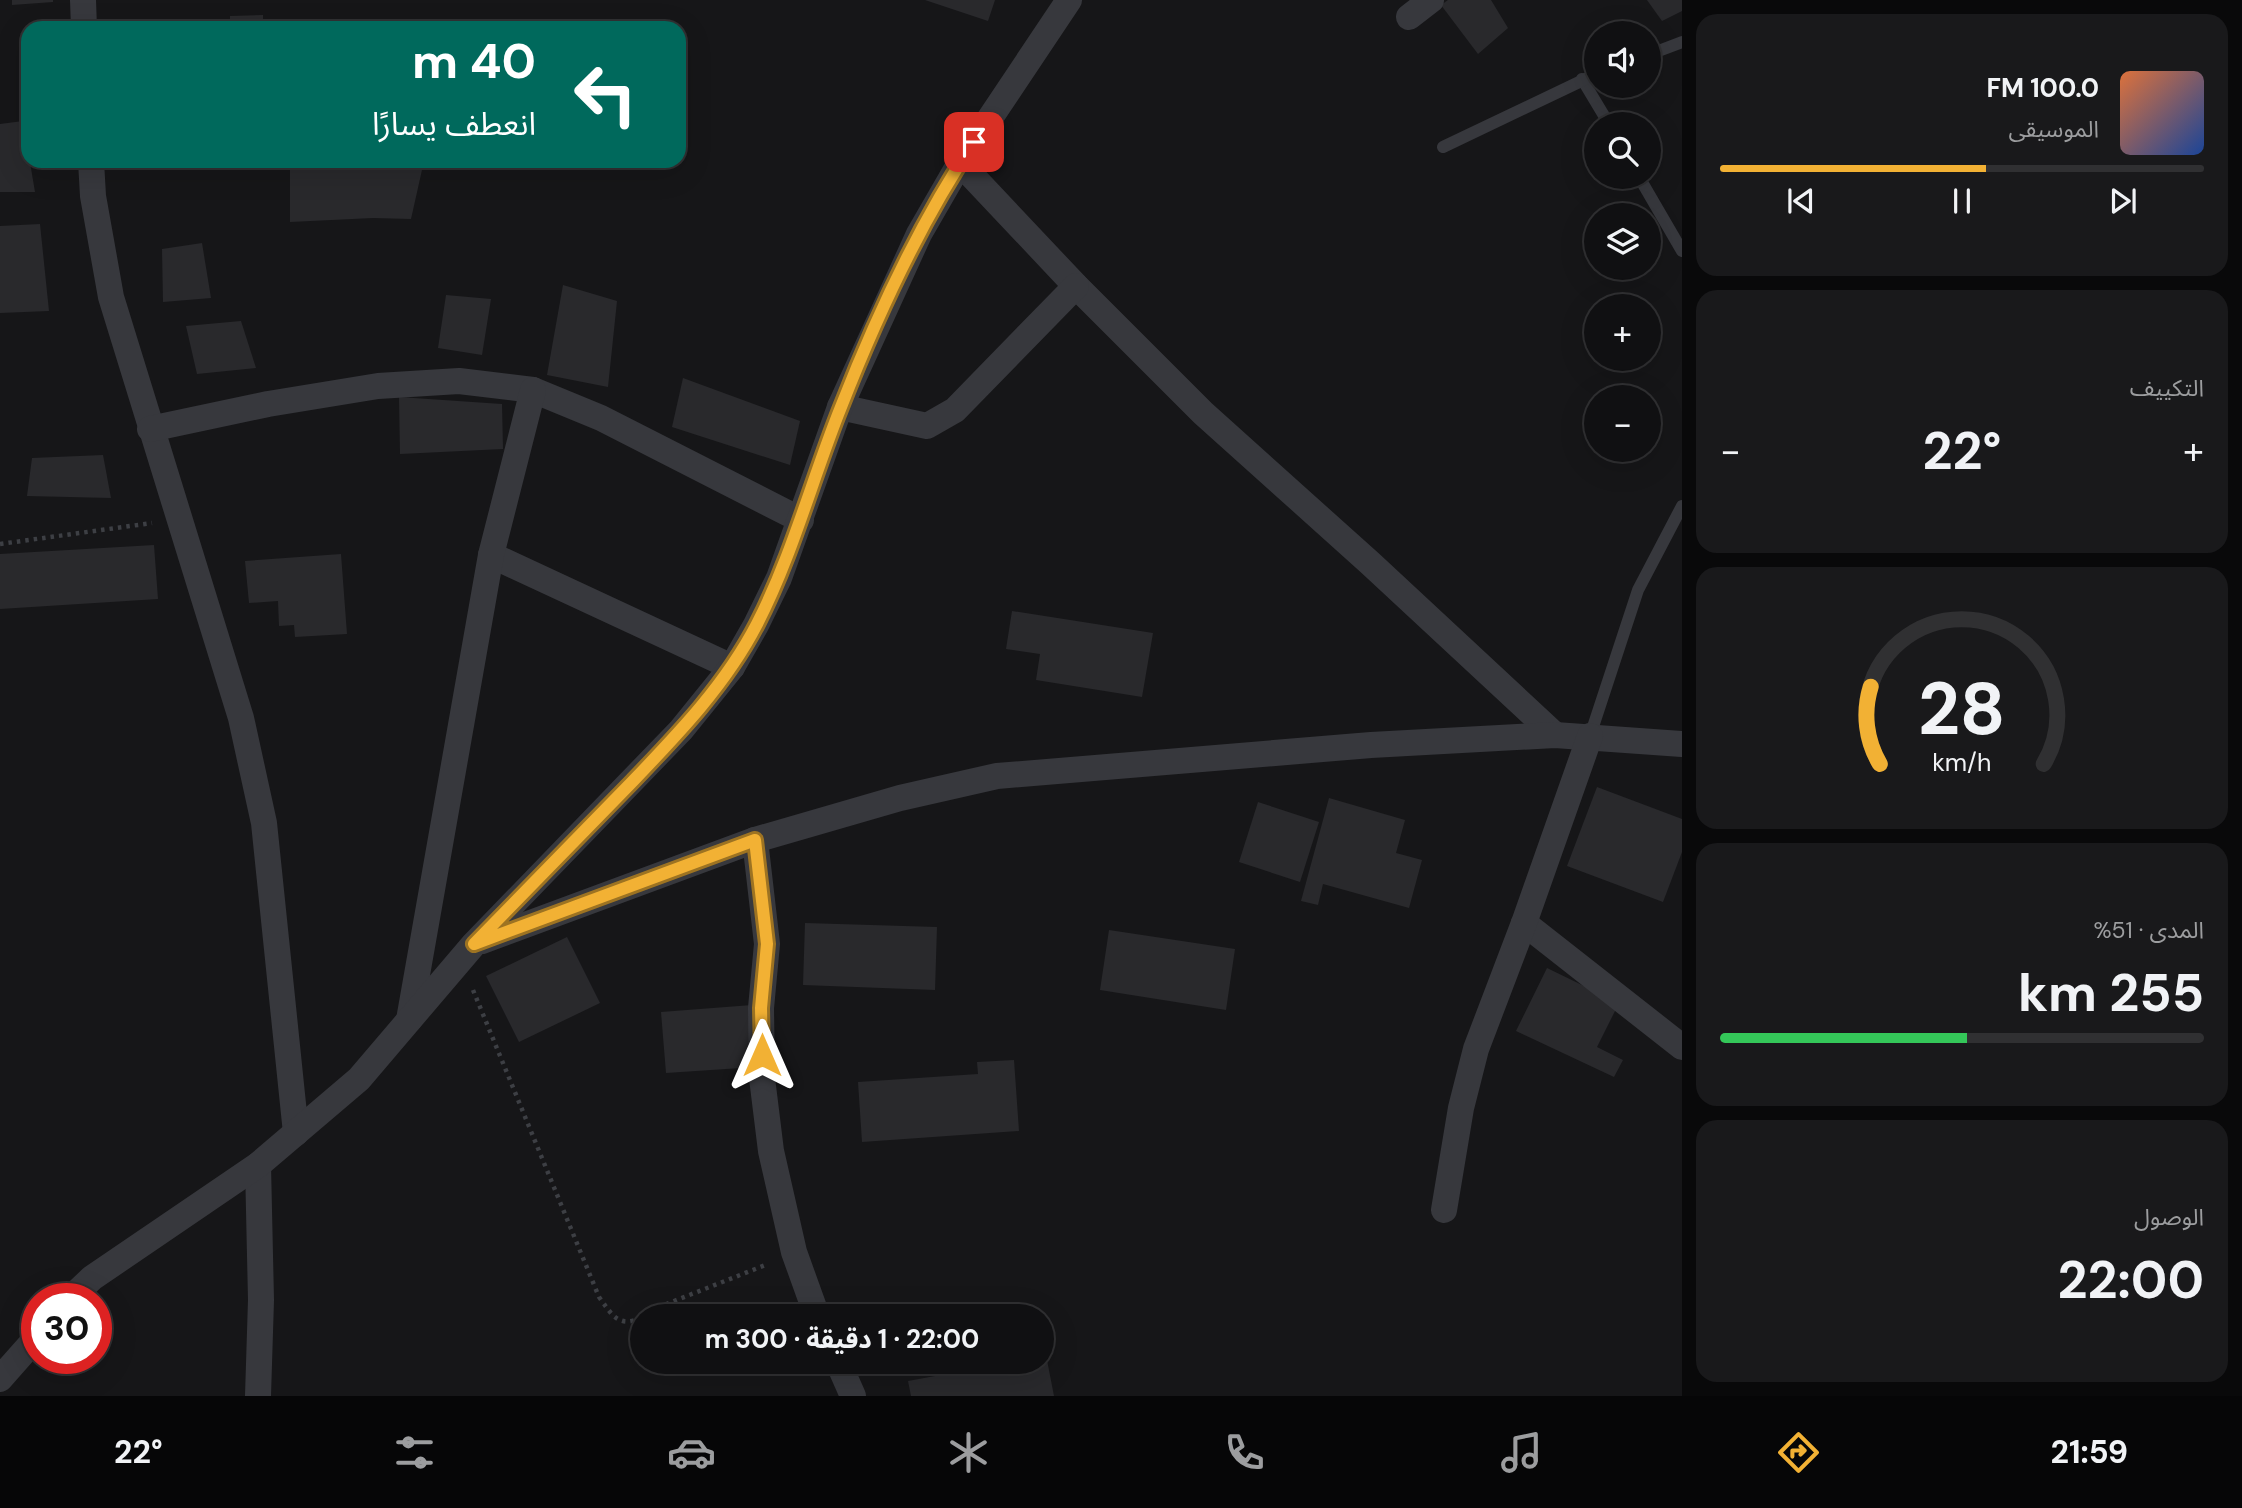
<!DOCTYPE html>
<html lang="ar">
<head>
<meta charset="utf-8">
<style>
	body { margin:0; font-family:"DM Sans","Noto Sans Arabic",sans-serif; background:#19191b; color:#f1f3f6; direction:rtl; height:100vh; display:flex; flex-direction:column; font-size:26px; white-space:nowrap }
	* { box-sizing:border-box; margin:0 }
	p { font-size:23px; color:#9c9d9f }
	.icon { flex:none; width:38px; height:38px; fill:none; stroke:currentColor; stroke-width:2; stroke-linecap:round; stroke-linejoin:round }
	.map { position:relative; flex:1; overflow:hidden; direction:ltr }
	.sheet { display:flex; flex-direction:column; gap:14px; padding:14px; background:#09090a; width:560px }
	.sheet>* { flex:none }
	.top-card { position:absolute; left:21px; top:21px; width:665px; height:147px; border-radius:21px; box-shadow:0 7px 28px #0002,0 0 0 2px #303032; direction:rtl; background:#00695c; color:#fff; overflow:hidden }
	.fabs { position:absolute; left:1584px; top:21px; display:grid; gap:14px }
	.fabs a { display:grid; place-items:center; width:77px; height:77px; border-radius:50%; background:#101012; box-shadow:0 7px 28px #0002,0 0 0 2px #303032; font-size:35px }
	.speed { position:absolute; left:21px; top:1283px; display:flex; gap:14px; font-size:35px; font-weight:700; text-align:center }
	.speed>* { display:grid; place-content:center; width:91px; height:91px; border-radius:50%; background:#101012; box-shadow:0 7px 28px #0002,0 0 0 2px #303032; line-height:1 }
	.speed .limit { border:10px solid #d22; background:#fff; color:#111 }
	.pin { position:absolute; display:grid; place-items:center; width:60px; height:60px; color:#fff; margin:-30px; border-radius:14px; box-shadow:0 4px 10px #0006 }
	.me { position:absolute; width:77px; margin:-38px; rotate:0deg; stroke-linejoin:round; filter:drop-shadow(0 0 5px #0008) }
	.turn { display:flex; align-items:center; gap:24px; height:147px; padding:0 35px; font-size:32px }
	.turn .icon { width:91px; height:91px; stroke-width:2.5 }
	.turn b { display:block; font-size:49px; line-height:60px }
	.big { font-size:52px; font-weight:700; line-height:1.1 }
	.sheet .card { flex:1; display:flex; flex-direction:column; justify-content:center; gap:10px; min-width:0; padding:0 24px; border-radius:21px; background:#19191b }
	.sheet .dial { align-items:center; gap:0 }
	.dial svg { height:182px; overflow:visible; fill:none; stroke:#303032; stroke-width:7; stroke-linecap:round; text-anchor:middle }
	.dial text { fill:#f1f3f6; stroke:none }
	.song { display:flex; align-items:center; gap:21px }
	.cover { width:84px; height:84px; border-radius:10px; background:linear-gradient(135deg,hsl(20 70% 55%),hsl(220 70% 35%)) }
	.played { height:7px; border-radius:4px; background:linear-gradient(90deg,#f2b134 55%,#303032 55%) }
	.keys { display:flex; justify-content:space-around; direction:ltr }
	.heat { display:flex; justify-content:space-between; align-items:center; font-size:38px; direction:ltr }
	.charge { height:10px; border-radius:5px; background:linear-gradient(90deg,#34c759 51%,#303032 0) }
	.trip { position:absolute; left:630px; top:1304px; width:424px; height:70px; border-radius:35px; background:#101012; box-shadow:0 7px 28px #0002,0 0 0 2px #303032; font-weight:700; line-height:70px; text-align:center; direction:rtl }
	.dock { display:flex; height:112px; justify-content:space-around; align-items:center; background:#060607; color:#9c9d9f }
	.dock .icon { width:49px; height:49px }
	.dock .current { color:#f2b134 }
	.dock b { font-size:32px; color:#f1f3f6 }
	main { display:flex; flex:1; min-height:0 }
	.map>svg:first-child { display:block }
</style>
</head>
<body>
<main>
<section class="sheet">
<div class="card">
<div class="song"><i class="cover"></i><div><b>100.0 FM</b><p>الموسيقى</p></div></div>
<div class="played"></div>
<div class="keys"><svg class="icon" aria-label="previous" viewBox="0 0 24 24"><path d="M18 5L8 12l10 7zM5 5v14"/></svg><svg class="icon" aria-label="pause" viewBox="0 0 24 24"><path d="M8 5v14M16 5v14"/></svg><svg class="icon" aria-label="next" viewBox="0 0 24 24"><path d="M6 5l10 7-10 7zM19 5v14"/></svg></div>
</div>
<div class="card"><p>التكييف</p>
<div class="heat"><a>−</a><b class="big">22°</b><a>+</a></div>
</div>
<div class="card dial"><svg viewBox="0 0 100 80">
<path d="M14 69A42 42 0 1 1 86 69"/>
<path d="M14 69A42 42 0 0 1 10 35" stroke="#f2b134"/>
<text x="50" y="56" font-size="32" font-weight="700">28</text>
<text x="50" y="72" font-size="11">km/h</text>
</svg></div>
<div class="card"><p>المدى · 51%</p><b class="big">255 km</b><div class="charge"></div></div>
<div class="card"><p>الوصول</p><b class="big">22:00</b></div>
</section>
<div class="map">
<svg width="1682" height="1396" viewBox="0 0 1682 1396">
	<rect width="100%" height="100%" fill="#161618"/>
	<g fill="#29292c">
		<path d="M12,0H53V2L12,5Z"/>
		<path d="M925,0H995L988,21Z"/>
		<path d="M1448,0H1491L1508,28L1478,54L1441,5Z"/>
		<path d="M1647,0H1682V11L1662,21Z"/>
		<path d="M263,15V28H230V16Z"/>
		<path d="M23,121L35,192H0V124Z"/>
		<path d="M290,161H424L411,219L373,218L290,222Z"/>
		<path d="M40,224L49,311L0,313V226Z"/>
		<path d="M202,243L211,298L163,302L162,249Z"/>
		<path d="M563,285L617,301L608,387L547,375Z"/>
		<path d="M446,295L491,299L482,355L438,348Z"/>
		<path d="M241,321L256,368L197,374L186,326Z"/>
		<path d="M683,378L800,421L790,465L672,427Z"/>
		<path d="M399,397L502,404L503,449L400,454Z"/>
		<path d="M103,455L111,498L27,496L32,458Z"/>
		<path d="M154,545L158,599L0,609V554Z"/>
		<path d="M341,554L347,634L295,637L294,625L279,626L278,601L249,603L245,561Z"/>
		<path d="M1012,611L1153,633L1142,697L1036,680L1040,654L1006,649Z"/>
		<path d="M1597,787L1682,819V852L1663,902L1567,866Z"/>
		<path d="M1329,798L1405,820L1396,853L1422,860L1409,908L1323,884L1318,905L1301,901Z"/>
		<path d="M1258,802L1319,822L1300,882L1239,862Z"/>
		<path d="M805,923L937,927L935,990L803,985Z"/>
		<path d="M1109,930L1235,949L1226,1010L1100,990Z"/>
		<path d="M567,937L600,1003L519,1042L486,976Z"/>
		<path d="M1547,968L1619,1003L1597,1047L1623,1060L1614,1077L1516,1031Z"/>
		<path d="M752,1005L756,1067L666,1073L661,1012Z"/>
		<path d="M1014,1060L1019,1131L862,1142L858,1082L978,1074L977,1062Z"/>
		<path d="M1046,1355L1054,1396H911L908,1381L1011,1362H1041V1356Z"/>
	</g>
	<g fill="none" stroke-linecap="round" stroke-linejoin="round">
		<g stroke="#3d3f44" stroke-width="4.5" stroke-dasharray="3.5 5" stroke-linecap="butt">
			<path d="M0,544L152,523"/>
			<path d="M473,990L599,1297C612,1315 619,1329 642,1317"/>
			<path d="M643,1316L664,1305L768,1264"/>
		</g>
		<g stroke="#37383d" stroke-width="12">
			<path d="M1648,55L1682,42"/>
			<path d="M1582,79L1609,124"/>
			<path d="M1443,147L1596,74"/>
			<path d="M1639,177L1682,251"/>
			<path d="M1590,736L1638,590L1682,506"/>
		</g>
		<g stroke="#37383d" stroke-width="26">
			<path d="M83,0L84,28"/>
			<path d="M1409,17L1431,0"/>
			<path d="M91,161L93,196L111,297L241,718L264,823L296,1133"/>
			<path d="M960,163L1076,286L1203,413L1370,563L1555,735"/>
			<path d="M840,407L927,426L955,410L1076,286"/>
			<path d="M150,429L268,404L378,386L459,381L533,390L601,418L801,520"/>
			<path d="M491,555L732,667"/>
			<path d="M755,840L767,944L761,1008L762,1078L771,1151L794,1252L817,1316"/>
			<path d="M1524,923L1682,1047"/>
			<path d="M482,941L755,840L900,798L997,776L1371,745L1555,735L1682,744"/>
			<path d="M409,1020L491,555L533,390"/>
			<path d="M258,1165L261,1300L258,1396"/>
			<path d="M1444,1210L1461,1108L1476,1049L1524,923L1590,736"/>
			<path d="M71,1298L92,1278L258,1165L359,1079L474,944L681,730L732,667L756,625L779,578L840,407L919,234L960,163L1069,0"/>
			<path d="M838,1362L853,1396"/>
			<path d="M0,1379L37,1337"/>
		</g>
	</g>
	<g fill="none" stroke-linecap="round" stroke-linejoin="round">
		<g stroke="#9d7322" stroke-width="18">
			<path id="route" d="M762,1055L761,1008L767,944L755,840L474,944C527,890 580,836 633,781C679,733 726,684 757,624C793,554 812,479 841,407C877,315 919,224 974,142"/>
		</g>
		<use href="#route" stroke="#f2b134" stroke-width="12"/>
	</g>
</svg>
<div class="fabs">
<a><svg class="icon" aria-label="sound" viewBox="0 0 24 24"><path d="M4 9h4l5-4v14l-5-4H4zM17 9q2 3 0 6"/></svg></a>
<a><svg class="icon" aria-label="search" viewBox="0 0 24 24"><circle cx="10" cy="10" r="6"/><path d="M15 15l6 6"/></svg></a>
<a><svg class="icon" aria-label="layers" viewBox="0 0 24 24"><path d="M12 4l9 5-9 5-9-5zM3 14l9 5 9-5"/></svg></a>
<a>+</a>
<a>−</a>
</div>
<div class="speed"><div class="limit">30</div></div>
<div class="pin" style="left:974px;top:142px;background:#d93025"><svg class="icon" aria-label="arrive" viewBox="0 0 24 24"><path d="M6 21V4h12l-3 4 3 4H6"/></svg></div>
<svg class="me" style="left:762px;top:1055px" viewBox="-20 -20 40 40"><path d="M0-17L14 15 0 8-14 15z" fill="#f2b134" stroke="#fff" stroke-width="4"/></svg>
<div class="trip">22:00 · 1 دقيقة · 300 m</div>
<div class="top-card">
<div class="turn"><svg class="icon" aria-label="left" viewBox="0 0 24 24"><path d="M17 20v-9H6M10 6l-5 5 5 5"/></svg><div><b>40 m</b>انعطف يسارًا</div></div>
</div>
</div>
</main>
<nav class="dock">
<b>21:59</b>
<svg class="icon current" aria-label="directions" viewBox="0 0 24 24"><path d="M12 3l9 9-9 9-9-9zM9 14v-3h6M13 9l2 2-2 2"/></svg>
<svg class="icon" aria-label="music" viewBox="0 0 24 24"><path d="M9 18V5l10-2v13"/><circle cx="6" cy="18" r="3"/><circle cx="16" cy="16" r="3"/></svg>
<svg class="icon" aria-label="phone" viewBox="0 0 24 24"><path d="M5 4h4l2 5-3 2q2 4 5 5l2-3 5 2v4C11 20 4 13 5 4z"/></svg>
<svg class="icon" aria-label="climate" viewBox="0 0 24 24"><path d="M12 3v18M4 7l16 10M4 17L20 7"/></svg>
<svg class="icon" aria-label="car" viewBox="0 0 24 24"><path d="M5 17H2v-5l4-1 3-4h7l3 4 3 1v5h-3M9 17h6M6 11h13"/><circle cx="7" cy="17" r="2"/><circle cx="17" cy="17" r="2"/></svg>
<svg class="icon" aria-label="filters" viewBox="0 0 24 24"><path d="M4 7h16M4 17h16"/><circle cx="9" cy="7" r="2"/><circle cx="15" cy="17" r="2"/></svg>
<b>22°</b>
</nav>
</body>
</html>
